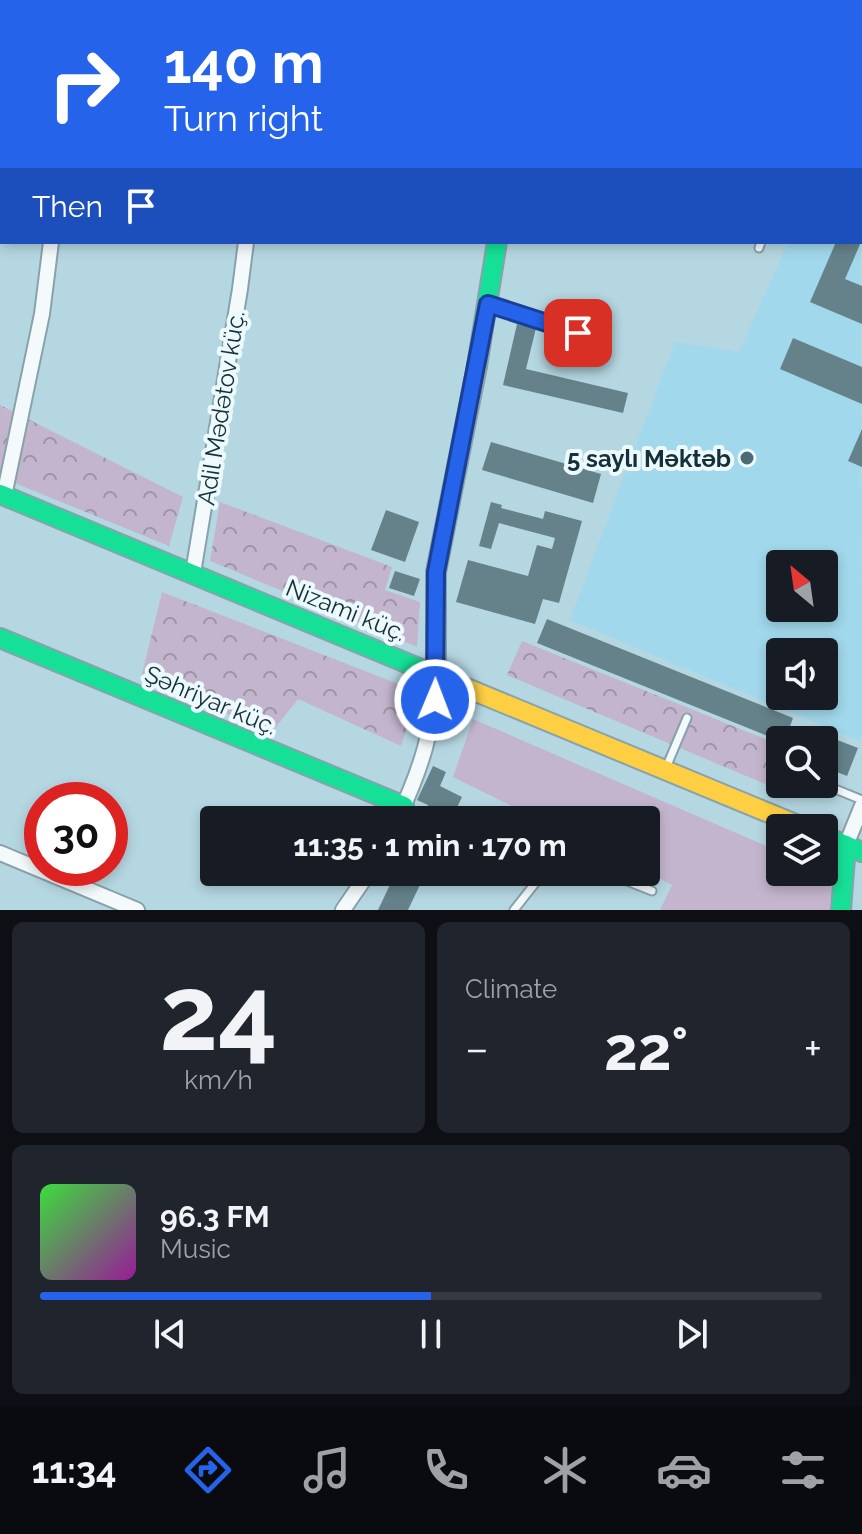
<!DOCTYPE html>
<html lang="en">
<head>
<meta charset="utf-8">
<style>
	body { margin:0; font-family:Raleway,sans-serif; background:#20242c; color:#f1f3f6; height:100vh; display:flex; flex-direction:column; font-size:30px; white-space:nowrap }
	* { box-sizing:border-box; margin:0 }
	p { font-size:26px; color:#9ea1a6 }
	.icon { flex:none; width:44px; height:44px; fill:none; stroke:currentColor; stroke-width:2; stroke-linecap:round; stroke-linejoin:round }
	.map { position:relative; height:910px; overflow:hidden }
	.details { display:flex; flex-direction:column; gap:12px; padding:12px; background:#0d0f14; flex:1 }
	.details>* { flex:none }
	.top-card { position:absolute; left:0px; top:0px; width:862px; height:244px; box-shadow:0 4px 12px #0003; background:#2563eb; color:#fff; overflow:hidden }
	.needle { width:52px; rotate:331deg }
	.buttons { position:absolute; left:766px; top:550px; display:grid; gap:16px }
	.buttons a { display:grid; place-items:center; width:72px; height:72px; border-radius:8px; background:#171b24; box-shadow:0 4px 12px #0003; font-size:40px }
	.speed { position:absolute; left:24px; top:782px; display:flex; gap:16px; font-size:40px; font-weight:700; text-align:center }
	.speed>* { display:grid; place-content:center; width:104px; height:104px; border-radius:50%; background:#171b24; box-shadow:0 4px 12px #0003; line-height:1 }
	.speed .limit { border:12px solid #d22; background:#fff; color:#111 }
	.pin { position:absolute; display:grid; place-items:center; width:68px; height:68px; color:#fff; margin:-34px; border-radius:16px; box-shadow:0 4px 12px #0006 }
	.me { position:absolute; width:88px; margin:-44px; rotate:1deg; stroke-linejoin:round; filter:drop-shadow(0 0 6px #0008) }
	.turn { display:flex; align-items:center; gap:28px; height:168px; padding:0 32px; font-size:36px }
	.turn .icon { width:104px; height:104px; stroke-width:2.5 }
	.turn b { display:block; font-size:56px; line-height:68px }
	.then { display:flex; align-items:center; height:76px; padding:0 32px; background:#0003; gap:16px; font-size:30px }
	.big { font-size:60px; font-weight:700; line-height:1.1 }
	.details .card { flex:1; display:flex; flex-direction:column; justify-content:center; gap:12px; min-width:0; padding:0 28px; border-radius:12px; background:#20242c }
	.details .dial { align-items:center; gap:0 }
	.dial b { font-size:104px; line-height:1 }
	.song { display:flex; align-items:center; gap:24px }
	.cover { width:96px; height:96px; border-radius:12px; background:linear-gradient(135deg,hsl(120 70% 55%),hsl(300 70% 35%)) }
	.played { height:8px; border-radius:4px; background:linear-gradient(90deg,#2563eb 50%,#363941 50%) }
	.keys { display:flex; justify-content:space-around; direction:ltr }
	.heat { display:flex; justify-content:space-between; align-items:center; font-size:44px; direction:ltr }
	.details .tiles { flex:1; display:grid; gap:12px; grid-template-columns:1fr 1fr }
	.card:last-child { grid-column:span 2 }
	.trip { position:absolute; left:200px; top:806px; width:460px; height:80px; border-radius:8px; background:#171b24; box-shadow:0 4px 12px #0003; font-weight:700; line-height:80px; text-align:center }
	.tabs { display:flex; height:128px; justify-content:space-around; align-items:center; background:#090b0e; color:#9ea1a6 }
	.tabs .icon { width:56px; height:56px }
	.tabs .current { color:#2563eb }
	.tabs b { font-size:36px; color:#f1f3f6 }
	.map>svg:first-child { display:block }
</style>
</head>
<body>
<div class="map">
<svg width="862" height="910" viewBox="0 0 862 910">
	<defs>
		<pattern id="forest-crowns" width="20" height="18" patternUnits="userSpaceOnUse" patternTransform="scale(2)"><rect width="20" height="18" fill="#c3b5cd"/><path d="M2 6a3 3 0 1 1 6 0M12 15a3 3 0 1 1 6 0" fill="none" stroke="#9d94a7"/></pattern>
	</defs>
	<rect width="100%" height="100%" fill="#b5d7e2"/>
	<path fill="#a1d8eb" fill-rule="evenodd" d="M860,157L862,735L859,741L570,620L675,342L739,352L788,242H860ZM780,564H824V608H780ZM780,652H824V696H780Z"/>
	<g fill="url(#forest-crowns)">
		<path d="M0,405L183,497L169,546L0,477Z"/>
		<path d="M220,502L392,567L385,590L420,602L417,647L210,561Z"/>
		<path d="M162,592L419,692L401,746L298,699L272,732L141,678Z"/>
		<path d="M522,641L780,745V782L777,789L507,675Z"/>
	</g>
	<path fill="#c3b5cd" d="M473,719L780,852V872H819L832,887L830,910H660L672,885L646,872V820H540L453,777Z"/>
	<g fill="#65828a">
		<path d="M836,242H861L845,279L862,286V324L810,302Z"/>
		<path d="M517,324L536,328L526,369L628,393L623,413L503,385Z"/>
		<path d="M793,338L862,367V404L780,369Z"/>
		<path d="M862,429V467L848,461Z"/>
		<path d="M491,442L601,474L593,503L482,470Z"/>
		<path d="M491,502L502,505L501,508L543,519L545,511L582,521L559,603L543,599L535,624L456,602L468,560L528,576L537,545L552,549L555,538L499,523L491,549L479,546Z"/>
		<path d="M386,510L419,522L405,562L371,550Z"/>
		<path d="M395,571L420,579L414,596L389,588Z"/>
		<path d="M547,619L793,718L785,740L780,741L537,643Z"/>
		<path d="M801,726L858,748L847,776L824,767V740H795Z"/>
		<path d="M433,766L446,772L440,786L462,797L451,820H421L428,805L417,800Z"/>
		<path d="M396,872H426L408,910H378Z"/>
	</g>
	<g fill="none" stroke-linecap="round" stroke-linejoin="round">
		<g stroke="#87a2ab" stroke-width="11">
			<g id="lane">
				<path d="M759,248L761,242"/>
				<path d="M490,305L578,333"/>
				<path d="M668,763L687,718"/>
				<path d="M823,784L862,800"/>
				<path d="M604,872L652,891"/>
				<path d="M514,910L544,872"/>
			</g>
		</g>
		<g stroke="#87a2ab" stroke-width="18">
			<g id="street">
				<path d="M40,0L48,2"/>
				<path d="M79,2V0"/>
				<path d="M273,2L274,0"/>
				<path d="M860,16L862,8"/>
				<path d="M860,130H862"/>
				<path d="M4,496L42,314L51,242"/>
				<path d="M193,573L240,289L246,242"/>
				<path d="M397,820C420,772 435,727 436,673"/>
				<path d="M846,845L862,806"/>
				<path d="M0,853L137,910"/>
				<path d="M343,910L369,872"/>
			</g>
		</g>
		<g stroke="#87a2ab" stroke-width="22">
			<g id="fast">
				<path d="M477,366L497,242"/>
				<path d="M0,494L457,684"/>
				<path d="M0,638L404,806"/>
				<path d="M824,836L862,852"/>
				<path d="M841,910L846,845"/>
			</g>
		</g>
		<g stroke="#87a2ab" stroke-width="22">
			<g id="slow">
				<path d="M436,673V572L477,366"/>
				<path d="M457,684L805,828"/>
			</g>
		</g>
		<g stroke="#87a2ab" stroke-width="22">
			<path id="jam" d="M520,0V2"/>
		</g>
		<use href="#lane" stroke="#f4f9fb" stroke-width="7"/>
		<use href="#street" stroke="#f4f9fb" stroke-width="14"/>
		<use href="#fast" stroke="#16e098" stroke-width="18"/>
		<use href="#slow" stroke="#ffcf43" stroke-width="18"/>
		<use href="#jam" stroke="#f24e42" stroke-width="18"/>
	</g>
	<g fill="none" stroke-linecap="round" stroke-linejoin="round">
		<g stroke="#184099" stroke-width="20">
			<path id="route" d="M435,700L436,572L488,304L578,333"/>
		</g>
		<use href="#route" stroke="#2563eb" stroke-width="14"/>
	</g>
	<circle fill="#4e6a74" stroke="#ecf9fd" stroke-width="3" cx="747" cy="458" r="8"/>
	<g text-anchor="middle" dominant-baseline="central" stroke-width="8" stroke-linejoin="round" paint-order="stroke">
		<g font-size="24" fill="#163038" stroke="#ecf9fd">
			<text transform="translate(221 408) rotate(-81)">Adil Mədətov küç.</text>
			<text transform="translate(346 610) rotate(22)">Nizami küç.</text>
			<text transform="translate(211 700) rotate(23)">Şəhriyar küç.</text>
		</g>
		<g font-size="24" font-weight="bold" fill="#163038" stroke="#ecf9fd" text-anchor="end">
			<text x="731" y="458">5 saylı Məktəb</text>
		</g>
	</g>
</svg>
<div class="buttons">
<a><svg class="needle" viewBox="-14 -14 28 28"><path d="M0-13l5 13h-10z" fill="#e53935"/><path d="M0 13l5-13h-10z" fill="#9ea1a6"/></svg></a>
<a><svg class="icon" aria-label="sound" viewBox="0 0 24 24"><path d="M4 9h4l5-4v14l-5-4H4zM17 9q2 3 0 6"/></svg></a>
<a><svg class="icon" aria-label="search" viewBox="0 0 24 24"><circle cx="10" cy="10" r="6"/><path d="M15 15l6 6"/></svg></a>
<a><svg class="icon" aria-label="layers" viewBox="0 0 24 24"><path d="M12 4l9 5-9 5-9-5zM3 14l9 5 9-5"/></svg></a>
</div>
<div class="speed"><div class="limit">30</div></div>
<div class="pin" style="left:578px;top:333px;background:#d93025"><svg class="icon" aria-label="arrive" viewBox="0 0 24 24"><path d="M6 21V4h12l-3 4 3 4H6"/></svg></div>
<svg class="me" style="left:435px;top:700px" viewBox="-20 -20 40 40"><circle r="17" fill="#2563eb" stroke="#fff" stroke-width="3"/><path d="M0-11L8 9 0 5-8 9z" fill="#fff"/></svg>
<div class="trip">11:35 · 1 min · 170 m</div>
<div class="top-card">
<div class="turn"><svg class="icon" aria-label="right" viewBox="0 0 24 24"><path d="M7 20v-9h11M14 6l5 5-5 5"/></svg><div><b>140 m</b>Turn right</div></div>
<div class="then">Then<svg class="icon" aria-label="arrive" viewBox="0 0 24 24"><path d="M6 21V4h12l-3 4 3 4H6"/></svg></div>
</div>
</div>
<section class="details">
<div class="tiles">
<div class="card dial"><b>24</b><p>km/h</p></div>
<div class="card"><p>Climate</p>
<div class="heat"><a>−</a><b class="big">22°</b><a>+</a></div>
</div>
<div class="card">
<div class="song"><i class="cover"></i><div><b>96.3 FM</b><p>Music</p></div></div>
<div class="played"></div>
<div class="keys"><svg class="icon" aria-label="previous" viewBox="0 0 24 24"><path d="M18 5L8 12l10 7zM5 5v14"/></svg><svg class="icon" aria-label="pause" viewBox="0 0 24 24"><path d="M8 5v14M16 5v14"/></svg><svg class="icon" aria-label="next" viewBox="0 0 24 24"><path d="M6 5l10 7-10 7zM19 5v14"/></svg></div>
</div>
</div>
</section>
<nav class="tabs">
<b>11:34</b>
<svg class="icon current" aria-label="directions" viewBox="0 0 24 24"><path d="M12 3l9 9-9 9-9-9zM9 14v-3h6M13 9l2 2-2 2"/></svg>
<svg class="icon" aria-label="music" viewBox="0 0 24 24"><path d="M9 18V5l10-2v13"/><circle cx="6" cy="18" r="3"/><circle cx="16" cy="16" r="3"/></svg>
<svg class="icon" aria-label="phone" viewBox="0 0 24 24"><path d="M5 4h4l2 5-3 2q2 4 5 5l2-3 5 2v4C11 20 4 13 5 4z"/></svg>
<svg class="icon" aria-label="climate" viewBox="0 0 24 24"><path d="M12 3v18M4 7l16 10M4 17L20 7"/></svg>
<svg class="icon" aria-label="car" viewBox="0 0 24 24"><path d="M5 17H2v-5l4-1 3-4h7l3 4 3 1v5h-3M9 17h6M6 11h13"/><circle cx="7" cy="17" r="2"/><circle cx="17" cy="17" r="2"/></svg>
<svg class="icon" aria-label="filters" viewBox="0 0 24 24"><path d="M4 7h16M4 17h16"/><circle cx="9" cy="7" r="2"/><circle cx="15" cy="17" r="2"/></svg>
</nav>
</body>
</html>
